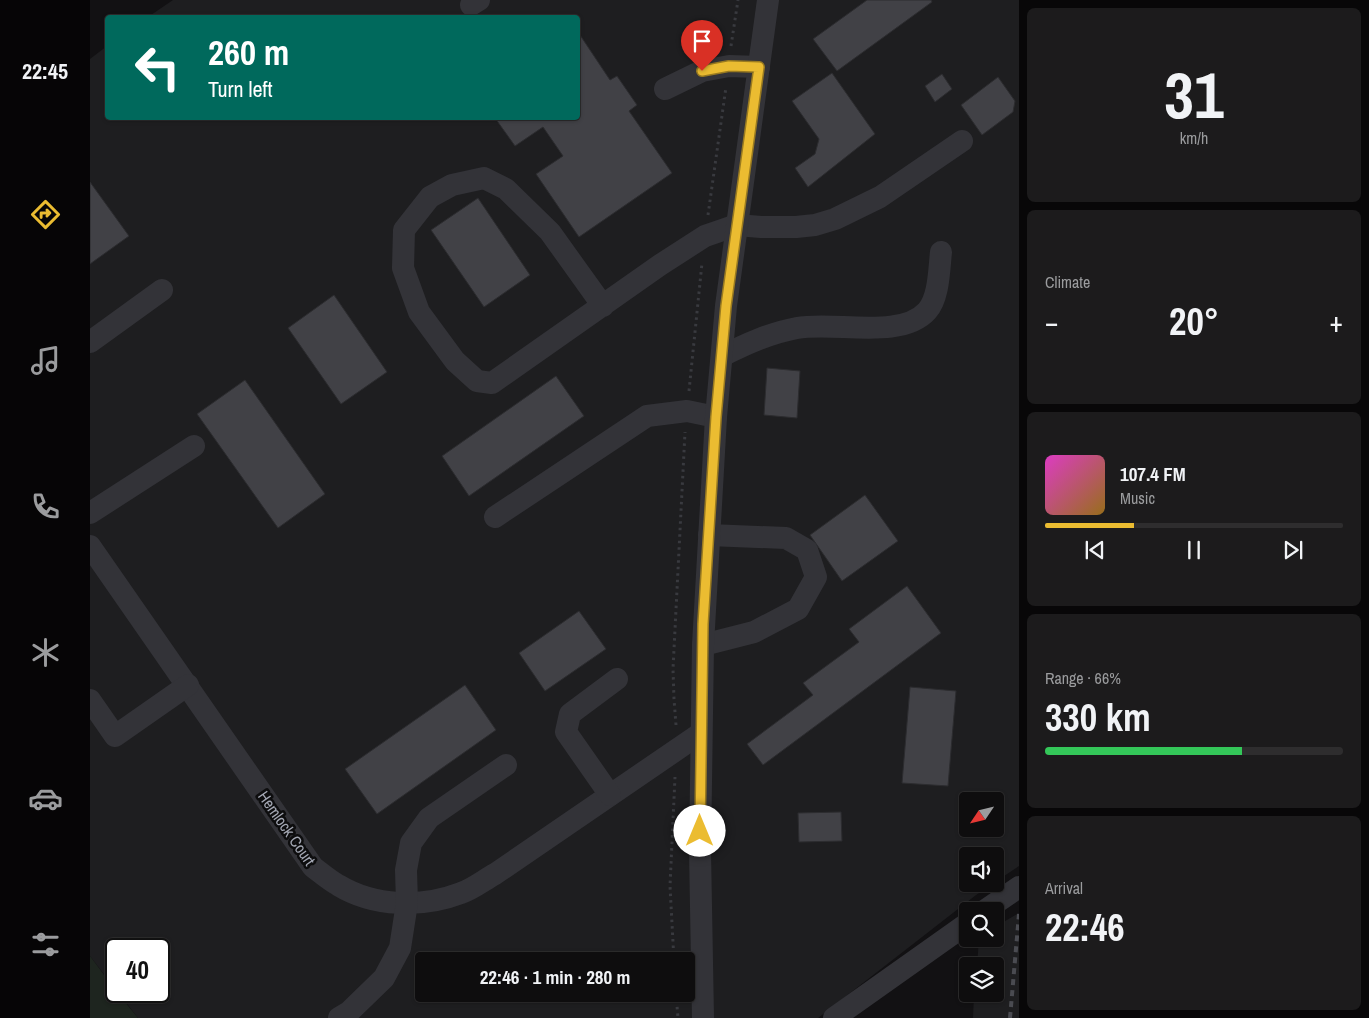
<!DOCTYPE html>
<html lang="en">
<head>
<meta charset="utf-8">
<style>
	body { margin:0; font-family:"Archivo Narrow",sans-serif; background:#1c1b1c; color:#f1f3f6; height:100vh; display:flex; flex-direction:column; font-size:19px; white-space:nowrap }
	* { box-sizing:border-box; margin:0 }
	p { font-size:16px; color:#9b9c9e }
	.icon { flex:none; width:28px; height:28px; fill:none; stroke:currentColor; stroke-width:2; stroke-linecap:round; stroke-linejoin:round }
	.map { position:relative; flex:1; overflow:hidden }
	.drawer { display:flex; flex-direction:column; gap:8px; padding:8px; background:#080708; width:350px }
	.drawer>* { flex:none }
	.hud { position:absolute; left:15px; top:15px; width:475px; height:105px; border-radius:5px; box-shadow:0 1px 4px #0004,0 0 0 1px #2e2d2e; background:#00695c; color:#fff; overflow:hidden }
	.needle { width:32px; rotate:235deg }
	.controls { position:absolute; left:869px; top:792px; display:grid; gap:10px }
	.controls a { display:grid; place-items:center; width:45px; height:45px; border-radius:5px; background:#0e0d0e; box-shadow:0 1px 4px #0004,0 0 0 1px #2e2d2e; font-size:25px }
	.speed { position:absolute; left:15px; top:938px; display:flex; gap:10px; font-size:25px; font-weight:700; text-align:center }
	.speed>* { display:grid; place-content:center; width:65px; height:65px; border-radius:50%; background:#0e0d0e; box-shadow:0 1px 4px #0004,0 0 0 1px #2e2d2e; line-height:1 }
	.speed .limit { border:2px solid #111; border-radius:8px; background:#fff; color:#111 }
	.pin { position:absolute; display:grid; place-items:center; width:42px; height:42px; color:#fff; margin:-51px -21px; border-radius:50% 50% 50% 0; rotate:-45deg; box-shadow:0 0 5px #0007 }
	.pin .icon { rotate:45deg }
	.me { position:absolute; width:55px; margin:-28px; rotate:0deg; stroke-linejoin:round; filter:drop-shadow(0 0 4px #0008) }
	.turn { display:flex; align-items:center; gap:18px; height:105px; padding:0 20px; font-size:22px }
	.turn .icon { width:65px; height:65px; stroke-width:2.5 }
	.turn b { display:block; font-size:35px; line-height:42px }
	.big { font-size:38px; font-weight:700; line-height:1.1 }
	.drawer .widget { flex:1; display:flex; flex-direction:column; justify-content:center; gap:8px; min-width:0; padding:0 18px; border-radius:8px; background:#1c1b1c }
	.drawer .dial { align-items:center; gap:0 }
	.dial b { font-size:65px; line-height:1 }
	.song { display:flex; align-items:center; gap:15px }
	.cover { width:60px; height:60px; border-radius:8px; background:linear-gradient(135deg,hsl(310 70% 55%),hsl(40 70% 35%)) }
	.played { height:5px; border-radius:2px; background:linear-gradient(90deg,#ebbc31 30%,#2e2d2e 30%) }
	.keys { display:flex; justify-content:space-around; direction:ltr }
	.heat { display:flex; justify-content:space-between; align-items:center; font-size:28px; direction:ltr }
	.charge { height:8px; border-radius:4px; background:linear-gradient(90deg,#34c759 66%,#2e2d2e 0) }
	.trip { position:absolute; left:325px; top:952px; width:280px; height:50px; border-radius:5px; background:#0e0d0e; box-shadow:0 1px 4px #0004,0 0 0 1px #2e2d2e; font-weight:700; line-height:50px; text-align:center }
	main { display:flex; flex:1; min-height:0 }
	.menu { display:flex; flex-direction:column; width:90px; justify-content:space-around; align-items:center; background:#060506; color:#9b9c9e }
	.menu .icon { width:35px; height:35px }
	.menu .active { color:#ebbc31 }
	.menu b { font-size:22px; color:#f1f3f6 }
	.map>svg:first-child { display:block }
</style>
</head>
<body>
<main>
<nav class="menu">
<b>22:45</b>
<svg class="icon active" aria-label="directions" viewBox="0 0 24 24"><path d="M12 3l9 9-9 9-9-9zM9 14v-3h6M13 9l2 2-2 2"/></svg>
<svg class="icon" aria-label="music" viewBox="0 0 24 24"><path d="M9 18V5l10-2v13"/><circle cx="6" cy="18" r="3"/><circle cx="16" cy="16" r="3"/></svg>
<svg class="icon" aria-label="phone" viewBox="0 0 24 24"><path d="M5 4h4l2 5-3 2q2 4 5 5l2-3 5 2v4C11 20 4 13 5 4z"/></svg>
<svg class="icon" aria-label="climate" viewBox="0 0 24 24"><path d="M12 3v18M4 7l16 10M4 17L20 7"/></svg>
<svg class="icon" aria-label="car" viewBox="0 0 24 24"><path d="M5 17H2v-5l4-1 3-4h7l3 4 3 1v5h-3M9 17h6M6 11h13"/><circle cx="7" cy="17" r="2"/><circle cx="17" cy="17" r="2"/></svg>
<svg class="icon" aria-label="filters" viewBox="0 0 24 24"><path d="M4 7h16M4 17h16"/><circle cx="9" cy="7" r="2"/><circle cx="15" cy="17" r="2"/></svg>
</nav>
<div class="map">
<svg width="929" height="1018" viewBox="0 0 929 1018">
	<rect width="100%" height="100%" fill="#121113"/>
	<g fill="#1e1e20" fill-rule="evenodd">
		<path d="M83,0H929V866L905,882V856H878V884H903L886,895L728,1018H48L27,991H69V949H26V990L0,956V59L17,46L18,118H488V18L58,17ZM878,801H905V829H878ZM334,961H596V994H334Z"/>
		<path d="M929,913V1018H883L884,994H905V966H887L889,939H905V927Z"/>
	</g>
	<path fill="#1e251f" d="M0,956L26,991L48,1018H0Z"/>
	<g fill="#414146" stroke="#2c2c2f">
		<path d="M777,0H841L842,2L747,71L723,39Z"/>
		<path d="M488,32L520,80L527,76L547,105L539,111L582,173L489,237L446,174L473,156L453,127L425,146L405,118H488Z"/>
		<path d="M742,73L785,134L718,187L705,168L725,154L729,139L702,101Z"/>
		<path d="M852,74L862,89L845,102L835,86Z"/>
		<path d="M908,77L925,101L923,112L892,135L871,105Z"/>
		<path d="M0,182L39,236L0,264Z"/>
		<path d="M388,198L440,275L394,307L341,230Z"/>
		<path d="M244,295L297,372L251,404L198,328Z"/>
		<path d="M677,368L710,371L707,418L674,415Z"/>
		<path d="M466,376L494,416L379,496L352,456Z"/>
		<path d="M155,380L235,494L188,528L107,414Z"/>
		<path d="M775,495L808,541L752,581L720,535Z"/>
		<path d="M817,586L851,633L673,765L657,744L723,695L713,683L769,642L759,629Z"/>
		<path d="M489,611L516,649L455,691L429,653Z"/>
		<path d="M375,685L406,730L287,814L255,769Z"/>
		<path d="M820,687L866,691L858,786L812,783Z"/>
		<path d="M751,812L752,841L709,842L708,813Z"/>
	</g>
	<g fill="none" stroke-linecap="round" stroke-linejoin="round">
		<g stroke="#393a3f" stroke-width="3" stroke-dasharray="2.5 4" stroke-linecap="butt">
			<path d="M641,46L648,0"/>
			<path d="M618,215L636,87"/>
			<path d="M599,391L612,263"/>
			<path d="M586,725L584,699L583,669L595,432"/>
			<path d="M584,961L580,886L585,777"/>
			<path d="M586,994L588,1018"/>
		</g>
		<g stroke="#333338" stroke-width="22">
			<path d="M381,5L389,0"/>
			<path d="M575,89L612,71L639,66L669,67"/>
			<path d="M513,306L460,232L416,189L394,178L362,185L340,197L314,230L313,268L329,312L365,361L387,381L402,383L570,265L615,236L647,225L671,227H706L725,225L745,219L790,197L872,141"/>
			<path d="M0,342L72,290"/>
			<path d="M632,356C656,344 680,333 707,328C744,321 811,340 837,311C849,298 849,270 851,252"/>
			<path d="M0,513L104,446"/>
			<path d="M405,517L557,416L597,411L626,417"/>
			<path d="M0,546L223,867C231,873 239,880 248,885C284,907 332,908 371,893C383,889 394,880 405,874L611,733"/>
			<path d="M613,645L664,632L708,609L726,577L717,550L696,538L619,535"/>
			<path d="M0,700L25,736L98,685"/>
			<path d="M520,795L476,732L480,714L527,679"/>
			<path d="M894,911L929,887"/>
			<path d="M249,1018L259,1012L294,978L310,948L317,903L316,870L321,843L339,818L416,765"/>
			<path d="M613,1018L610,851L613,645L626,417L636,306L678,0"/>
			<path d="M744,1018L878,923"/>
		</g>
		<path stroke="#4a4b51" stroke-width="4" stroke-dasharray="6 5" stroke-linecap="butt" d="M920,1018L929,914"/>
	</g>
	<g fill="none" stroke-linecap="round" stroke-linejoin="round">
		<g stroke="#997a20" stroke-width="12">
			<path id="route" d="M610,831L613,624L626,417L636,306L669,67L639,66L612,71"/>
		</g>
		<use href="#route" stroke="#ebbc31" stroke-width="9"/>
	</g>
	<g text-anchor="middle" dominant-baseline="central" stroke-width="5" stroke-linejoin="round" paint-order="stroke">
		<g font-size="16" fill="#a3a7b3" stroke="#0d0d0e">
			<text transform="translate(197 828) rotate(55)">Hemlock Court</text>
		</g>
	</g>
</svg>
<div class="controls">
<a><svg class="needle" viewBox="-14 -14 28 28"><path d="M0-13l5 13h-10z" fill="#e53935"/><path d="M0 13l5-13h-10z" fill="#9b9c9e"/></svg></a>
<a><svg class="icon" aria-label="sound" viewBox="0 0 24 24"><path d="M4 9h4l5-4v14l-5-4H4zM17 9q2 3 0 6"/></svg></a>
<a><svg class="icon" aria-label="search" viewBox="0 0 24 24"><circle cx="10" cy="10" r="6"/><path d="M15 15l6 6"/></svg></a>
<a><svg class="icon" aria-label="layers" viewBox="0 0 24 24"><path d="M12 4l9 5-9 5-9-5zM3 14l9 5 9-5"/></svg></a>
</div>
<div class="speed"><div class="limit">40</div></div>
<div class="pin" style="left:612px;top:71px;background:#d93025"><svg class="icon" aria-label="arrive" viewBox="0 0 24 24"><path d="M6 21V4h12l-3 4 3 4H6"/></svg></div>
<svg class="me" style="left:610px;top:831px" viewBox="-20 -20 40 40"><circle r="19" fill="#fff"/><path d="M0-13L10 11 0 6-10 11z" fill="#ebbc31"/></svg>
<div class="trip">22:46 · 1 min · 280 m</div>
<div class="hud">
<div class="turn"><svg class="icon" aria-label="left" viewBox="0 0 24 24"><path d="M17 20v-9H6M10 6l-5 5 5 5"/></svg><div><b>260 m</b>Turn left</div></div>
</div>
</div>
<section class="drawer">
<div class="widget dial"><b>31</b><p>km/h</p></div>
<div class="widget"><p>Climate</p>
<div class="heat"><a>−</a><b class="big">20°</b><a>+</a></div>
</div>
<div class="widget">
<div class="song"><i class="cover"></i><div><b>107.4 FM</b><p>Music</p></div></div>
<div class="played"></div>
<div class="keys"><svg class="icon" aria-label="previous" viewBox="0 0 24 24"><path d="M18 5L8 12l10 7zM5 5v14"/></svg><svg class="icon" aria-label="pause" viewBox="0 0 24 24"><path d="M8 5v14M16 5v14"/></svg><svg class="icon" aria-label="next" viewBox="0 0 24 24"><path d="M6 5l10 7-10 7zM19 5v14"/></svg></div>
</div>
<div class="widget"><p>Range · 66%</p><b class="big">330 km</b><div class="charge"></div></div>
<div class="widget"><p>Arrival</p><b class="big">22:46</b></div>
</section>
</main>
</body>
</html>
